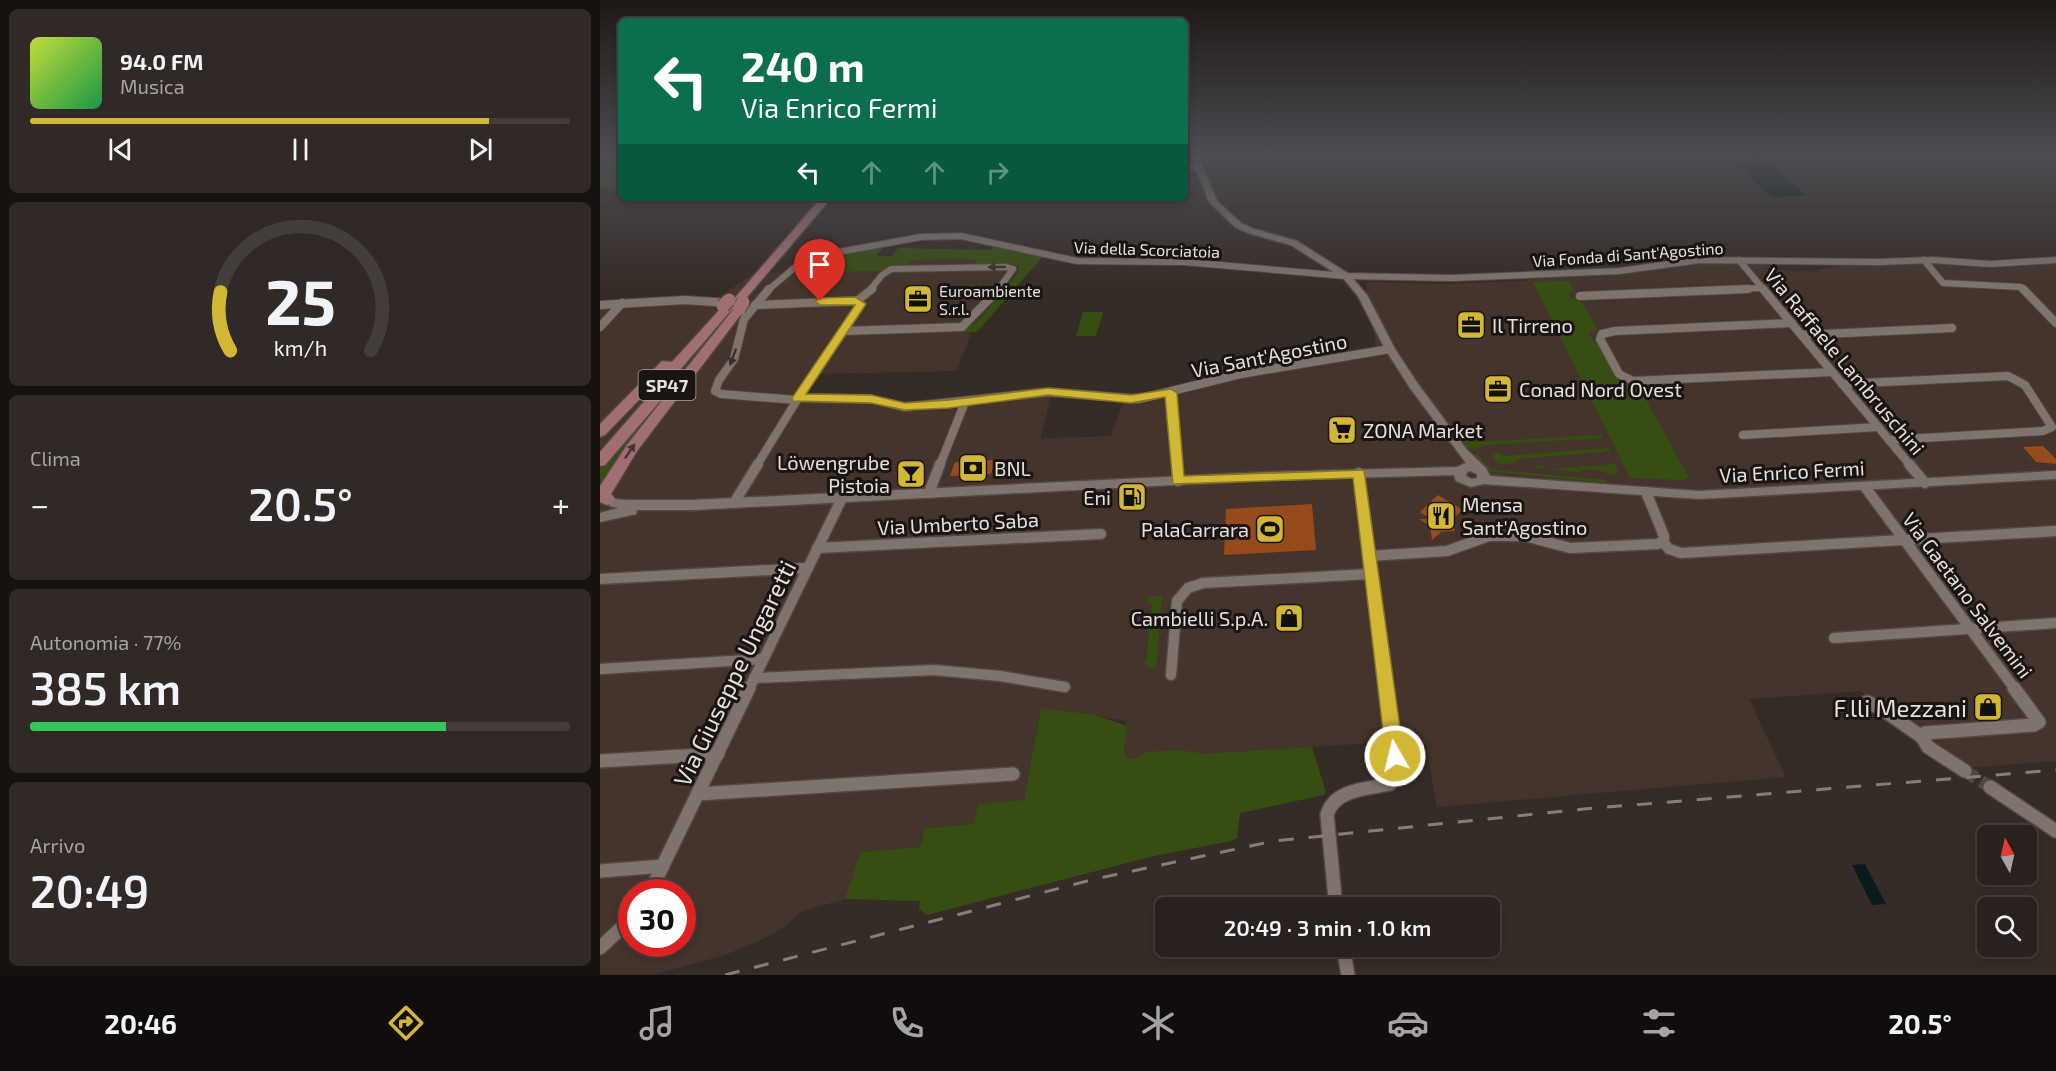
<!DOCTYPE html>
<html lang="it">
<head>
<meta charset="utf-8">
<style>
	body { margin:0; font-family:"Exo 2",sans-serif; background:#302926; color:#f1f3f6; height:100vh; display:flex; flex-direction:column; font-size:22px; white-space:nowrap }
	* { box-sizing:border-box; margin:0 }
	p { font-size:20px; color:#a5a3a4 }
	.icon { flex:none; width:33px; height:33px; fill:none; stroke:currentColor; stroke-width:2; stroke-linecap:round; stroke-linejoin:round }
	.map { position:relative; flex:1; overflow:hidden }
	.details { display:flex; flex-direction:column; gap:9px; padding:9px; background:#161210; width:600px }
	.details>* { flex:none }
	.guide { position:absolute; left:18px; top:18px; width:570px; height:183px; border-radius:9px; box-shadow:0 3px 9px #0003,0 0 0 2px #443e3b; background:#0b6e4f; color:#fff; overflow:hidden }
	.needle { width:39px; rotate:352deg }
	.fabs { position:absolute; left:1377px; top:825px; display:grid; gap:12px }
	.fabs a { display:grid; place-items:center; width:60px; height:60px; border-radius:9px; background:#28211d; box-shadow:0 3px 9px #0003,0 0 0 2px #443e3b; font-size:30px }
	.speed { position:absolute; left:18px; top:879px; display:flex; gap:12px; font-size:30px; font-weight:700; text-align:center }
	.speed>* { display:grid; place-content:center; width:78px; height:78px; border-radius:50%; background:#28211d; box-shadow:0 3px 9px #0003,0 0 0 2px #443e3b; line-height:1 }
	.speed .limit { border:9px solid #d22; background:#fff; color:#111 }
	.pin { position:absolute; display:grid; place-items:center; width:51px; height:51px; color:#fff; margin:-62px -26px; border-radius:50% 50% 50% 0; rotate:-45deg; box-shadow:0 0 6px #0007 }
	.pin .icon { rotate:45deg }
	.me { position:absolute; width:66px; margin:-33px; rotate:352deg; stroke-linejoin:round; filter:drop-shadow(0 0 4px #0008) }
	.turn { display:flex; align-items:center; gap:21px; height:126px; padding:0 24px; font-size:27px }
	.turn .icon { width:78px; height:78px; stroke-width:2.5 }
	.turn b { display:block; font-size:42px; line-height:51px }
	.lanes { display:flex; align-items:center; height:57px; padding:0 24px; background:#0003; justify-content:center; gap:30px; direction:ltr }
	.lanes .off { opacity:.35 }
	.big { font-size:45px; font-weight:600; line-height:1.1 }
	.details .tile { flex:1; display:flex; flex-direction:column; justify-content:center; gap:9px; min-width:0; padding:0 21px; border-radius:9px; background:#302926 }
	.details .dial { align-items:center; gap:0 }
	.dial svg { height:156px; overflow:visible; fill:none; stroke:#443e3b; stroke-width:7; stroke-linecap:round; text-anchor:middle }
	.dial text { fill:#f1f3f6; stroke:none }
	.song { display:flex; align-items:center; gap:18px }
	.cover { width:72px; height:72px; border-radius:9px; background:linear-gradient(135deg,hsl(70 70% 55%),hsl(140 70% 35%)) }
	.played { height:6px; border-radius:3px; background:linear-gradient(90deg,#d2b735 85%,#443e3b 85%) }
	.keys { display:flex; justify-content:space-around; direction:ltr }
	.heat { display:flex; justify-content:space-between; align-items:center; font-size:33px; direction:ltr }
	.charge { height:9px; border-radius:4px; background:linear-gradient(90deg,#34c759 77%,#443e3b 0) }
	.trip { position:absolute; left:555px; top:897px; width:345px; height:60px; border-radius:9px; background:#28211d; box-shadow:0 3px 9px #0003,0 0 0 2px #443e3b; font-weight:600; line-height:60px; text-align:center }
	.menu { display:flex; height:96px; justify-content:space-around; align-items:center; background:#100d0c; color:#a5a3a4 }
	.menu .icon { width:42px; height:42px }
	.menu .selected { color:#d2b735 }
	.menu b { font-size:27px; color:#f1f3f6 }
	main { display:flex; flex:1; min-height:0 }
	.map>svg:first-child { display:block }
</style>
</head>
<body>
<main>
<section class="details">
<div class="tile">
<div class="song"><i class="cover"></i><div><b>94.0 FM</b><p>Musica</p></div></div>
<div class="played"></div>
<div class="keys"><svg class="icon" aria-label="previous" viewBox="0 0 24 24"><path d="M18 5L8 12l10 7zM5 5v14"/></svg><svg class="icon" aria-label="pause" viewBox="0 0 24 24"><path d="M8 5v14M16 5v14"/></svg><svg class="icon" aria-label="next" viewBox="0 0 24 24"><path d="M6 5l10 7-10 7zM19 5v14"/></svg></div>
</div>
<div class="tile dial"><svg viewBox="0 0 100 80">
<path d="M14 69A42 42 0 1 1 86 69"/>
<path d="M14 69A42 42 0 0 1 9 39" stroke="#d2b735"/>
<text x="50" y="56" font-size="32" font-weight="700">25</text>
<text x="50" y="72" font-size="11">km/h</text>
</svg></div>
<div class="tile"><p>Clima</p>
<div class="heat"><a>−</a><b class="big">20.5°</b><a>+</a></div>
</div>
<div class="tile"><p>Autonomia · 77%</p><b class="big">385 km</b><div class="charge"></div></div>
<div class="tile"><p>Arrivo</p><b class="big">20:49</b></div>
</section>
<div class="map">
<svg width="1456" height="975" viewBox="0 0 1456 975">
	<rect width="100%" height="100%" fill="#362c27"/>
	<path fill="#44342b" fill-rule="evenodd" d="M1101,257H1138L1186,271L1219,272L1218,270L1251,264L1456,262V761L1367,768L1261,691L1149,699L1186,777L837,807L826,745L771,743L523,761L527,721L441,708L424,800L379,804L374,824L325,828L320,847L260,852L245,899L201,912L186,926L163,939L125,955L52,975H0V307L60,303H109L154,273L280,271L297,265H309L312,260L378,259L375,264L416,265L420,268L419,272L377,322L357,333L370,332L369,335H371L356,371L219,374L206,395L272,396L298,403L314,404L452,390L441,438L511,436L525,397L544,396L775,348L776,346L766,284L769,282L839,284L926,281L929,274L1023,270ZM32,892H82V944H32Z"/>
	<g fill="#374e13">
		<path d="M0,152H21V188L0,189Z"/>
		<path d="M395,243L444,255L377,332L356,333L377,322L419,272V266L409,264L375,265L377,259L312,260L309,265H297L280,271L189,273L209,259L286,244L276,256H292L298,248L391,250Z"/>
		<path d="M969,281L975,291L970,293L969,297L982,302L998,331L988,332L994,342H997L1018,380L1038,385L1089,478H1085V480L1030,478L933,282Z"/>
		<path d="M483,312H503L496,336H476Z"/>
		<path d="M119,328L0,491V466Z"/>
		<path d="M1001,435L1003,438L881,445L879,448L867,449L861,441L868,438L875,442Z"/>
		<path d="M1009,448L1011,451L917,459L916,463L899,464L892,458L894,454L900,453L903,456Z"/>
		<path d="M877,454L887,466L895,470L1006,480V483L895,472L883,468L870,455Z"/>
		<path d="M1015,464L1018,471L1014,475C1001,472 993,465 979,472L929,467L942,465L949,469Z"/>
		<path d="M560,595L562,597L556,668H548L543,661L546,662L552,605L547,600L550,597Z"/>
		<path d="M441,708L495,715L527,726L524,752L527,759H535L545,752L581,750L604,754L712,747L726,792L724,795L640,813L637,838L631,841L554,856L326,915L319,908L320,901L245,899L260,852L320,847L325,828L374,824L378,804L424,800Z"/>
	</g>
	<g fill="#091b1c">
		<path d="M1161,154L1205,195L1206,196L1171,197L1133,161L1137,158Z"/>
		<path d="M1265,864L1286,904L1272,905L1252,865Z"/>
	</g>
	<g fill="#974a1b">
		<path d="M1443,446L1456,459V464L1436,462L1423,447Z"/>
		<path d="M395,460L391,474L350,476L355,462Z"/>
		<path d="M838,495L863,510L851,520L855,531L841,532L832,540L830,526L819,519H830L820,512Z"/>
		<path d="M712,504L716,550L624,555L626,509Z"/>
	</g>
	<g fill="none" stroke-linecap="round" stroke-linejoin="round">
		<path stroke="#504742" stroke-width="13" stroke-dasharray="13 6" stroke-linecap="butt" d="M1365,771L1390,787"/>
		<g stroke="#524944" stroke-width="8">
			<g id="minor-far3">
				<path d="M1139,260L1164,290"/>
				<path d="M1324,260L1343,283L1421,287L1424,290"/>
				<path d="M168,290L206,258L321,237L361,236L477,261L584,262L746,276L852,278L1019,271L1100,260L1278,262L1333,260L1390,264L1456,260"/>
				<path d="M270,290L282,275L291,269L406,267L413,269L398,290"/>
				<path d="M1114,290L1162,288"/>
			</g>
		</g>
		<g stroke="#524944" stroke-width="10">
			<g id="minor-far2">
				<path d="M169,289L144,319L134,359L119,380L115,391L121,394L197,400"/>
				<path d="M1163,289L1310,465"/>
				<path d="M1423,289L1456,323"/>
				<path d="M980,296L1148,289"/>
				<path d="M0,305L85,300L129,303"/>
				<path d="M155,305L257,301L272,289"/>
				<path d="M1192,323L1015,331L1002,334L1000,339L1019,374L1033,381L1232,372"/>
				<path d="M0,327L22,303"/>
				<path d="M244,331L362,327L399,289"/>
				<path d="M1202,335L1352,328"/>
				<path d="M1242,384L1408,376L1425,385L1452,427L1443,431L1289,440"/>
				<path d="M571,393L577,465"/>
				<path d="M198,398L271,399L305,407L448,392L539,399L641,374L790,349"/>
				<path d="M1143,435L1278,427"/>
				<path d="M157,465L197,400L259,308L261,304L257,301"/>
				<path d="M340,465L365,402"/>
			</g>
		</g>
		<g stroke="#524944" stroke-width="13">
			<g id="minor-far1">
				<path d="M577,464L578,481"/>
				<path d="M1309,464L1325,483"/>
				<path d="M759,473L786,689"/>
				<path d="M1265,487L1415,689"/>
				<path d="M329,493L340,464"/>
				<path d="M134,503L158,464"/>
				<path d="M1063,542L1069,549L1081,553L1456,531"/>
				<path d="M217,548L501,534"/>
				<path d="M769,556L847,551L889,536H925L970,548L1058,544L1064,540V536L1046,492"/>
				<path d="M0,579L208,568"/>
				<path d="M1234,638L1456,623"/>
				<path d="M0,669L163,659"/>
				<path d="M571,675L577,601L588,588L603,583L770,574"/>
				<path d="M154,678L334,670L400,676L465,687"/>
				<path d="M149,689L242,498"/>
			</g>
		</g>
		<g stroke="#524944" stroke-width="16">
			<g id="minor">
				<path d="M1267,702L1282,709L1322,737L1328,747L1365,771"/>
				<path d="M1322,737L1325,733L1434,725L1439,722L1414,688"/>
				<path d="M0,761L118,754"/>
				<path d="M1390,787L1456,831"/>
				<path d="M98,794L413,774"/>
				<path d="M0,871L63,866"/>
				<path d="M50,892L149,688"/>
				<path d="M736,908L727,815C734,789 767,789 790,784L797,773L786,688"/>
				<path d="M743,946L748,975"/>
				<path d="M0,948L32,918"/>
			</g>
		</g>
		<g stroke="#524944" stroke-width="3">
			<path id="tertiary" d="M592,155L599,157L617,201L641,223L654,229L697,241L749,274L767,295L795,349L818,384L867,450L886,468L890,476L1099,491L1456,471V479L1099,499L884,484L871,487L856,481L854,475L668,480L93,510H37L36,514L0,522V513L18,508L10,506L8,503L14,499L27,500H93L668,472L857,467L866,463L810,388L785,349L758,296L743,278L691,245L648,233L635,227L609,202L597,171L585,167V163L595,166ZM870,471L877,474V478L872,479L866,476L867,472Z"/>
		</g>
		<g stroke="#524944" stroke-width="3">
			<g id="primary">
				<path d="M221,198H231L142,303H134V299Z"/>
				<path d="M128,303L134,307L78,372L81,375L135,307L139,305L145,309L37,451L11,494L15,499L12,503L7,505L0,502V486L27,445L74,385L5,465L0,466V452L61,382L58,380L5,435L0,437V424L62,361L72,362L124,305Z"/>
			</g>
		</g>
		<use href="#minor-far3" stroke="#80736d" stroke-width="6"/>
		<use href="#minor-far2" stroke="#80736d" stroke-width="8"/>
		<use href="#minor-far1" stroke="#80736d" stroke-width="10"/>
		<use href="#minor" stroke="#80736d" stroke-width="13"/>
		<use href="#tertiary" fill="#80736d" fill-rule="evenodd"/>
		<use href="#primary" fill="#a16e73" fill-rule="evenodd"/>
		<path stroke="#867d79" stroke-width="3" stroke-dasharray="15 15" stroke-linecap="butt" d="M125,975L495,879L674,841L984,809L1456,770"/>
		<g stroke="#524944" stroke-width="15" stroke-linecap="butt">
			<g id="primary-bridge">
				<path d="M123,306L129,300"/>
				<path d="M139,309L143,302"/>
			</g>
		</g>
		<use href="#primary-bridge" stroke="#a16e73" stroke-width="13"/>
	</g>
	<defs><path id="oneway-solid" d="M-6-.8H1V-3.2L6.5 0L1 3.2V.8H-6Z" transform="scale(1.5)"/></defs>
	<g fill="#39312e">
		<use href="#oneway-solid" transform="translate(397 267) rotate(179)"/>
		<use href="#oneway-solid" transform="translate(133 357) rotate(110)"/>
	</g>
	<use fill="#493435" href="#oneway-solid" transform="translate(30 451) rotate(-56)"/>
	<linearGradient id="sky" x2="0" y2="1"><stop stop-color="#1e1815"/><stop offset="0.53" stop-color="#4c4b52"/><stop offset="1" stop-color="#4c4b52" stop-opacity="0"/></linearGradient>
	<rect width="1456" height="289" fill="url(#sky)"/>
	<path fill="#d2b735" stroke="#872" stroke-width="1.5" d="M255,297L266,304L206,394L271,395L305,403L349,400L448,388L531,395L571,389L577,393L584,476L764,470L804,756L802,762L795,765L789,762L786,756L753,478L573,484L565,397L531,403L448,395L349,408L305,410L271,403L193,401L192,398L255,305H220L215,301L220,298Z"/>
	<defs>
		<g id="office-square" transform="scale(1.5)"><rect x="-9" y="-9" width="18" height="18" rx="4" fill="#d2b735" stroke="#1a1513"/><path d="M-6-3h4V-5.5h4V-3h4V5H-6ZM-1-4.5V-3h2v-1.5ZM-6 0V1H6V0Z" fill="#111"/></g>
		<g id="supermarket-square" transform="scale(1.5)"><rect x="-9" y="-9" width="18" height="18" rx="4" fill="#d2b735" stroke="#1a1513"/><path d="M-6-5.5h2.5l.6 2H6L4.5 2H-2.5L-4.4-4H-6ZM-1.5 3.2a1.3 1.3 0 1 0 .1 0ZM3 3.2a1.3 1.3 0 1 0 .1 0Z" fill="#111"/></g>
		<g id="bank-square" transform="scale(1.5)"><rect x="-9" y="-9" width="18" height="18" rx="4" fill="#d2b735" stroke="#1a1513"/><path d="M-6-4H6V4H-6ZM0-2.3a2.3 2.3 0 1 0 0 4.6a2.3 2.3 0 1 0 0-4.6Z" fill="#111"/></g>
		<g id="bar-square" transform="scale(1.5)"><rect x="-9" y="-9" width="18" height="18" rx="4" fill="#d2b735" stroke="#1a1513"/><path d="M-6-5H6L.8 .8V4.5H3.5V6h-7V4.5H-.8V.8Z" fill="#111"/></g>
		<g id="fuel-square" transform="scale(1.5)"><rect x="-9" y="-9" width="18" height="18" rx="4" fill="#d2b735" stroke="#1a1513"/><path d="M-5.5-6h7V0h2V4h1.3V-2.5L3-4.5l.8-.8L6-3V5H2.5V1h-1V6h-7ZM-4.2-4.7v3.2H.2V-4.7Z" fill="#111"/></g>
		<g id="restaurant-square" transform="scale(1.5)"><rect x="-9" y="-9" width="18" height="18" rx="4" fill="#d2b735" stroke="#1a1513"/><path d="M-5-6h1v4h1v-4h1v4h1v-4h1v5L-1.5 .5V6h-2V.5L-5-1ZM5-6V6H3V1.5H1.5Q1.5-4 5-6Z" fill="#111"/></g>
		<g id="stadium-square" transform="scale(1.5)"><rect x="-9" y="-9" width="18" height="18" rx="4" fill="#d2b735" stroke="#1a1513"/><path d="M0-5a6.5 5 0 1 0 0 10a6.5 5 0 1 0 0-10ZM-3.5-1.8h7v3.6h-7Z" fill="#111"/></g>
		<g id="shop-square" transform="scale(1.5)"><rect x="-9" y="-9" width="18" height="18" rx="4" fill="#d2b735" stroke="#1a1513"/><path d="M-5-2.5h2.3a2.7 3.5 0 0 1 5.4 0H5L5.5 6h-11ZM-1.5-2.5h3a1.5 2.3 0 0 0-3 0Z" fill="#111"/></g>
	</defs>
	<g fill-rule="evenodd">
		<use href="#office-square" x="318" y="299"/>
		<use href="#office-square" x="871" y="325"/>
		<use href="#office-square" x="898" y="389"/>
		<use href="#supermarket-square" x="742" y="430"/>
		<use href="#bank-square" x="373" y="468"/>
		<use href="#bar-square" x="311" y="474"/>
		<use href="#fuel-square" x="532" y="497"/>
		<use href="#restaurant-square" x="841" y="516"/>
		<use href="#stadium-square" x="670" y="529"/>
		<use href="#shop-square" x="689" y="618"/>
		<use href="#shop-square" x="1388" y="707"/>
	</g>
	<g text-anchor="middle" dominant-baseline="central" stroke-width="6" stroke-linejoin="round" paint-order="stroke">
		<g font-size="16" fill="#e6dfdb" stroke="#1a1513">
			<text transform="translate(547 249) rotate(2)">Via della Scorciatoia</text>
			<text transform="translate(1028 254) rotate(-4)">Via Fonda di Sant'Agostino</text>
		</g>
		<g font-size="16" fill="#e6dfdb" stroke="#1a1513" text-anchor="start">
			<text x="339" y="290">Euroambiente<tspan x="339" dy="18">S.r.l.</tspan></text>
		</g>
		<rect fill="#1a1513" stroke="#a9a29f" stroke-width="1.5" x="38.5" y="370" width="57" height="30" rx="4.5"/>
		<g font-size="18" font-weight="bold" fill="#e6dfdb">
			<text x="67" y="385">SP47</text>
		</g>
		<g font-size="20" fill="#e6dfdb" stroke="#1a1513" text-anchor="start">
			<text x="892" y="325">Il Tirreno</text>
			<text x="919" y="389">Conad Nord Ovest</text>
			<text x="763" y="430">ZONA Market</text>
			<text x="290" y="462" text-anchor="end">Löwengrube<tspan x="290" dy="23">Pistoia</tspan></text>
			<text x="394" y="468">BNL</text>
			<text x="511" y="497" text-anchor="end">Eni</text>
			<text x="862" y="504">Mensa<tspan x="862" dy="23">Sant'Agostino</tspan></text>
			<text x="649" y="529" text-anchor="end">PalaCarrara</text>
			<text x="668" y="618" text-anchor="end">Cambielli S.p.A.</text>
		</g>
		<g font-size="20" fill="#e6dfdb" stroke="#1a1513">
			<text transform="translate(669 355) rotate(-11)">Via Sant'Agostino</text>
			<text transform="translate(1245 361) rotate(50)">Via Raffaele Lambruschini</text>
			<text transform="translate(1192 471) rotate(-3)">Via Enrico Fermi</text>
			<text transform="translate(358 523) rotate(-3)">Via Umberto Saba</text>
			<text transform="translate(1368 595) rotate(53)">Via Gaetano Salvemini</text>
		</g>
		<g font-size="24" fill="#e6dfdb" stroke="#1a1513">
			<text transform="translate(134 673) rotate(-64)">Via Giuseppe Ungaretti</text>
		</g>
		<g font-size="24" fill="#e6dfdb" stroke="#1a1513" text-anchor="end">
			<text x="1367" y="707">F.lli Mezzani</text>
		</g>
	</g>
</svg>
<div class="fabs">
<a><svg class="needle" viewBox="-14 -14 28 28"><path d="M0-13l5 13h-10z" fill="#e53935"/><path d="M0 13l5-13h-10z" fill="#a5a3a4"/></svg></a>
<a><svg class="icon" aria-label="search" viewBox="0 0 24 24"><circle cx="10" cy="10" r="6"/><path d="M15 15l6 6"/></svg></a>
</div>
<div class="speed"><div class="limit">30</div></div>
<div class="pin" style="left:220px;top:301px;background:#d93025"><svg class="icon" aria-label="arrive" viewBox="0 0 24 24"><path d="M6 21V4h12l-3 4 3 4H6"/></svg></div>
<svg class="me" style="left:795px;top:756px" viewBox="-20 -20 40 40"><circle r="17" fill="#d2b735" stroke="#fff" stroke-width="3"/><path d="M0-11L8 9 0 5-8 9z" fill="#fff"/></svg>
<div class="trip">20:49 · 3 min · 1.0 km</div>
<div class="guide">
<div class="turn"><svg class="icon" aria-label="left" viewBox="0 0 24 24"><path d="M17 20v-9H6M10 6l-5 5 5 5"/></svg><div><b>240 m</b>Via Enrico Fermi</div></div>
<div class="lanes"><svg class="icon" aria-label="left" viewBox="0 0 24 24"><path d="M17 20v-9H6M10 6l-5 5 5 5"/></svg><svg class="icon off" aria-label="ahead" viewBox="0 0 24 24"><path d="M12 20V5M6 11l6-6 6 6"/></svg><svg class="icon off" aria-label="ahead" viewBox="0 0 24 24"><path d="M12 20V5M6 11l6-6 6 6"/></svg><svg class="icon off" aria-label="right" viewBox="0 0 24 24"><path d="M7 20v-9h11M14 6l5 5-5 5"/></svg></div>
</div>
</div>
</main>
<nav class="menu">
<b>20:46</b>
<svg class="icon selected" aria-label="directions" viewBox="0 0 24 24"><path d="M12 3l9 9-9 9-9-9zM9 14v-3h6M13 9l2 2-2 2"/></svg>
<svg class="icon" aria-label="music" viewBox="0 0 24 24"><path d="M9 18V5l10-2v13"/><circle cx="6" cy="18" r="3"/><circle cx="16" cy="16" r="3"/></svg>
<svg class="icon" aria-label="phone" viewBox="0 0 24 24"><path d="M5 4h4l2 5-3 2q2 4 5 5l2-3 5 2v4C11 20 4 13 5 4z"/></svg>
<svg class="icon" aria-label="climate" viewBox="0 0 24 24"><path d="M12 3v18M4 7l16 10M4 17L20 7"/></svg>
<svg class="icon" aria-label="car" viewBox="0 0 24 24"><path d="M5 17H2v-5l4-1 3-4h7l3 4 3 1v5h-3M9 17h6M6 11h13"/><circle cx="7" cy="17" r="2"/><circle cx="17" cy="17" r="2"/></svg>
<svg class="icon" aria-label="filters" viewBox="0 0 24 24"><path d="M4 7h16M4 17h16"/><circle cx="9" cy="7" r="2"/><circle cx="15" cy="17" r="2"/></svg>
<b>20.5°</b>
</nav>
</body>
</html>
